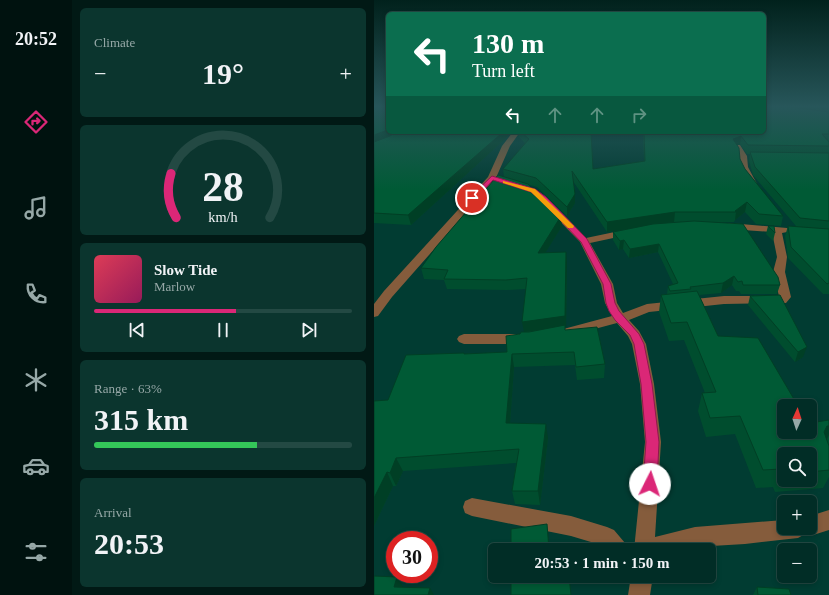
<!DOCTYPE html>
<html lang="en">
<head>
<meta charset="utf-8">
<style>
	body { margin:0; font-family:"Times New Roman",serif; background:#0b352e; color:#f1f3f6; height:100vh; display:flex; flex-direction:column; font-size:15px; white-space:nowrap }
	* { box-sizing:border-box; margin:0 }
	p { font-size:13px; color:#96a8a7 }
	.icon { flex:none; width:22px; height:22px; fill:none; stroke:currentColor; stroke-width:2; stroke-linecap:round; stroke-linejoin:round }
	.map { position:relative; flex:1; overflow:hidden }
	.sheet { display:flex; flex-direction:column; gap:8px; padding:8px; background:#011915; width:302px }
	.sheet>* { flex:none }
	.guide { position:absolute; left:12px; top:12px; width:380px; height:122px; border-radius:6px; box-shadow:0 2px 6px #0003,0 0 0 1px #234943; background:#0b6e4f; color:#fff; overflow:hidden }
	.needle { width:26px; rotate:3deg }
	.controls { position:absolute; left:403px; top:399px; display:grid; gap:8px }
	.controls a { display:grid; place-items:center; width:40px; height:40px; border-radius:6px; background:#012d26; box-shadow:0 2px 6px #0003,0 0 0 1px #234943; font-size:20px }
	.speed { position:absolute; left:12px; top:531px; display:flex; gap:8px; font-size:20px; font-weight:700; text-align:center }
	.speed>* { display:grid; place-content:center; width:52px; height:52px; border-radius:50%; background:#012d26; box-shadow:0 2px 6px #0003,0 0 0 1px #234943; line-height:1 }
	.speed .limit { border:6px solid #d22; background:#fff; color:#111 }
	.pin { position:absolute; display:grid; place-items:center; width:34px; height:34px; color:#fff; margin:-17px; border:2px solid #fff; border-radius:50%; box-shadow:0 1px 4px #0007 }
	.me { position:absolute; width:44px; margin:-22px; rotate:4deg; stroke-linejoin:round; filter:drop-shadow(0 0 3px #0008) }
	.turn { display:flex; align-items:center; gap:14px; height:84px; padding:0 20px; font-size:18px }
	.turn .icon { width:52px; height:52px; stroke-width:2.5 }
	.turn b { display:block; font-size:28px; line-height:34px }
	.lanes { display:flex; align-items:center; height:38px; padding:0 20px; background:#0003; justify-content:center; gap:20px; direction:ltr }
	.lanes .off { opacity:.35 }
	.big { font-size:30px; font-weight:800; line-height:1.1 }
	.sheet .card { flex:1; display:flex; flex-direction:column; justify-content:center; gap:6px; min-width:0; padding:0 14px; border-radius:6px; background:#0b352e }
	.sheet .dial { align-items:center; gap:0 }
	.dial svg { height:104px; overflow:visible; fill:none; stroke:#234943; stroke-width:7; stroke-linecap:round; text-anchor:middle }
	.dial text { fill:#f1f3f6; stroke:none }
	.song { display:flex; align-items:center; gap:12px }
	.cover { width:48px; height:48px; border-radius:6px; background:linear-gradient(135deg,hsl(350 70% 55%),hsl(330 70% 35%)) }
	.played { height:4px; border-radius:2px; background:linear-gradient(90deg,#db2777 55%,#234943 55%) }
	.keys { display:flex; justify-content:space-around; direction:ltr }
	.heat { display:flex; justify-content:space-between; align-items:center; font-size:22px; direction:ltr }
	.charge { height:6px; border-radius:3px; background:linear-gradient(90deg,#34c759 63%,#234943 0) }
	.trip { position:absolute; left:114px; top:543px; width:228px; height:40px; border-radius:6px; background:#012d26; box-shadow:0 2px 6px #0003,0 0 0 1px #234943; font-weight:800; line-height:40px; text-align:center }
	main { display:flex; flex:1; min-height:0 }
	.dock { display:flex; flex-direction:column; width:72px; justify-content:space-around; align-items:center; background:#00120f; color:#96a8a7 }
	.dock .icon { width:28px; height:28px }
	.dock .selected { color:#db2777 }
	.dock b { font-size:18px; color:#f1f3f6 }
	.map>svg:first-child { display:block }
</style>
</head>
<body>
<main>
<nav class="dock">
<b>20:52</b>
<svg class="icon selected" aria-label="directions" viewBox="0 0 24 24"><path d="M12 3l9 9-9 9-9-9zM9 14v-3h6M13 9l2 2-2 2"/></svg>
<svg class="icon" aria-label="music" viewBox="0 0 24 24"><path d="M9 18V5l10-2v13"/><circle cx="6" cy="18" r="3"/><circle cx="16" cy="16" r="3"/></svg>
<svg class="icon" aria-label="phone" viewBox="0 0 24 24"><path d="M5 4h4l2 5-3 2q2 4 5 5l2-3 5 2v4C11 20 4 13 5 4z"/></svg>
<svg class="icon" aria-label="climate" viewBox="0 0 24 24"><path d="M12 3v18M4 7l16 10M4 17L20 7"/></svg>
<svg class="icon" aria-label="car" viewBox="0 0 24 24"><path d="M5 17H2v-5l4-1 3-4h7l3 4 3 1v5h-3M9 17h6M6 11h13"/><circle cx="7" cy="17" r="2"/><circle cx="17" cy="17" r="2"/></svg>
<svg class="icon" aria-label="filters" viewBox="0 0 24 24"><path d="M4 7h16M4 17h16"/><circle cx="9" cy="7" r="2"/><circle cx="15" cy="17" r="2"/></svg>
</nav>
<section class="sheet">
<div class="card"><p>Climate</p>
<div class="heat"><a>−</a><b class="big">19°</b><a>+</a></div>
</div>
<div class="card dial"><svg viewBox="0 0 100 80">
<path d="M14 69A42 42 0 1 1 86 69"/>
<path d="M14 69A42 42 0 0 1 10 35" stroke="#db2777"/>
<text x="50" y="56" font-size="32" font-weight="700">28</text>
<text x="50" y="72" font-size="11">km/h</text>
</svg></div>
<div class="card">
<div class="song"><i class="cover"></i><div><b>Slow Tide</b><p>Marlow</p></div></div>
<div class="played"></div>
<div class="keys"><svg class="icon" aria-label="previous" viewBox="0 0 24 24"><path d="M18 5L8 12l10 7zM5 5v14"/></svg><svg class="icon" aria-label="pause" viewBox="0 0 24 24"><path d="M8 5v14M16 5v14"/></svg><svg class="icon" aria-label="next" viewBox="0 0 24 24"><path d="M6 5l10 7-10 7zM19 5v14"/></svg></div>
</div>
<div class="card"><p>Range · 63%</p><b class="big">315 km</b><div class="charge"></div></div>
<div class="card"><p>Arrival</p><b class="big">20:53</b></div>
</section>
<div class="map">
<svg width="455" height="595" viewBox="0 0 455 595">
	<rect width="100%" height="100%" fill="#013c32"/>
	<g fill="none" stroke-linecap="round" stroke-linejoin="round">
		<g fill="#855c3c" fill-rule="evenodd">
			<path d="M139,132H146L136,146L121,180L18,297L4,316L0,317V304L10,291L114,177L128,146Z"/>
			<path d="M360,145H366L373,156L374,167L383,184L382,186H379L375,184L366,167L365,156L359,147Z"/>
			<path d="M155,186L172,197L212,238L255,229L258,230L260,232L258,234L216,243L239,284L243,303L249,313L273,304L350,296H405L399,272L403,257L398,232L355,229L350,226L355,223L413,228L415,230L413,232L408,233L413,257L411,272L417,297L412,303L350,304L275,312L255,320L265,331L272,344L280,384L287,442L281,537L321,527L410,520V528H436V516L455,510V530L436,536L431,534L424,538L371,544L321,547L309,550H260L271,442L266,384L258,344L254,336L243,323L187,338L182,337L180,334L182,331L238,316L231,303L227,284L206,242L166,201L152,191L151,189Z"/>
			<path d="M90,334H147L152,336L154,339L152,342L147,344H90L85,342L83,339L85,336Z"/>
			<path d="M98,498L197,516L233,527L240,530L251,543L254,550H231L227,545L197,536L98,516L91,513L89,507L91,501Z"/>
			<path d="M257,576H279L276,595H254Z"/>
		</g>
	</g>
	<g fill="#004d2e" fill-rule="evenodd">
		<path d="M0,107L14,132H137L132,138L37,225L0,223Z"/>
		<path d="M422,107H455V142H454H455V294H449L414,258L411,236L414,226H422L379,175L375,161L376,154H373L366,144L363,145L366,159L371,169L409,216L407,226L382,224L371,212L361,220L360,222H331L406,285L403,294H367L365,291H362L358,285L347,293L325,295L344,336L410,432L455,420V444H454L455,446V477L449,488L401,492L399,487L382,488L361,434L332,437L324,411L328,393H331L310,340L295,341L285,312L287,295L293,294L294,286L299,284L284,252L255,258L249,249L245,250L239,240V232L262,227L233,232L199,181L201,203L193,216L163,187L143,181L188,226L171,253L193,262L192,327H191V330L231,364L230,378L203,380L201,365L140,367L136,423L174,438L166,505L141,504L138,491L142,463L29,471L22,486H19L0,526V401L14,400L90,354L133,352L146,334L150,332L152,289L133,290L73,289L70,280L50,279L47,268L130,177L129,169L151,143L145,137L144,132H217L219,169L270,161L269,132H390L444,111L433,108ZM300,222H313L287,224ZM410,454H436V480H410Z"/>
		<path d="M394,226L401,233L399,241L392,234Z"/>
		<path d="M376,296L429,357L421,362L374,305Z"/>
		<path d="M383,587L417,595H379Z"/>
	</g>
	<g fill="#003f25">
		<path d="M14,129V132H23L0,143V135Z"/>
		<path d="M129,132H137L132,138L37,225L34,215Z"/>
		<path d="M367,136L366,144L358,147L359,139Z"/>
		<path d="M201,194V203L193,216V207Z"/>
		<path d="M373,202L371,212L361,220L362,212L361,211Z"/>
		<path d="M301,212L300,222L233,232V222Z"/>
		<path d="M187,216L188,226L165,263L164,253Z"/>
		<path d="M250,240L249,249L245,250L246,241Z"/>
		<path d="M285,244L284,252L255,258L256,249Z"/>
		<path d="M192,252L193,262L192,327H191L192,338L191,327L150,332L148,322Z"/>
		<path d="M360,276L358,285L347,293L349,283Z"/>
		<path d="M433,347L429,357L421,362L424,352Z"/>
		<path d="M138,354L140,367L135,437L132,423Z"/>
		<path d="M172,424L174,438L166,505L164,491Z"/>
		<path d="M453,426H455V435L451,443L445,445Z"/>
		<path d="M22,458L29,471L22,486L16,473Z"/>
		<path d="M13,472L19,486L0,526V498Z"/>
		<path d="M173,524L175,541L176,550H175Z"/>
		<path d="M23,577L33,593L20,587Z"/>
		<path d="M56,588L60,595H54Z"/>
	</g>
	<g fill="#005a35" stroke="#003f25">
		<path d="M0,107H14V129L11,131L0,135Z"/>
		<path d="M390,107H418L455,112V134H448L455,142V146L374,145L367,136L359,139L365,148L366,159L371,169L409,216L385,214L373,202L361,211L362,212H301L233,222L198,171L201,194L193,207L162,178L129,169L155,139L147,132H217L219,169L271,161L270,132H390Z"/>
		<path d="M22,132H129L34,215L0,213V142L16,136Z"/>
		<path d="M376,152L455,153V221L426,218L381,167Z"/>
		<path d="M124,175L154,184L187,216L164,253L192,252L191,316L148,322L153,278L132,280L70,279L74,270L47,268L62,247Z"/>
		<path d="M320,221L369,224L404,277L406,285H369L368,281L364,282L360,276L349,283L316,287L317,289L296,291L294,286L304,283L285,244L256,249L250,240L246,241L239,232L279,224Z"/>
		<path d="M394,226H400L401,233Z"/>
		<path d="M414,226L455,229V283L453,284L417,247Z"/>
		<path d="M323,291L344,336L384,338L424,406H410V432H436V423L455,420V426H453L450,432L455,446V470L436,472V454H410V474H409L407,469L389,470L366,416L336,418L328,393L342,392L313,322L297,323L287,295Z"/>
		<path d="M406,295L433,347L424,352L376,296Z"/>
		<path d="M191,325V330L223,327L231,364L202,367L200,352L138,354L132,423L172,424L164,491H138L145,449L22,458L16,473L13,472L0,498V401L14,400L32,355L90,353V354L133,352L132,336L146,334L147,332H155Z"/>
		<path d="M173,524L175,550H137V529Z"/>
		<path d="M0,576L23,577L20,587L56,588L54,595H0Z"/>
		<path d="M137,576H195L197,595H137Z"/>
		<path d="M383,587L415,589L417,595H384Z"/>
	</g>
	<linearGradient id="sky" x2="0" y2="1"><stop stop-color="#01211c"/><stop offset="0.56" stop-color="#27565a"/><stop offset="1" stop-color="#27565a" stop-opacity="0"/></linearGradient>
	<rect width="455" height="190" fill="url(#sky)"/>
	<path fill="#db2777" stroke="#8e194d" d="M118,176L161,189L172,197L213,239L237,284L241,303L245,311L265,334L270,344L278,384L285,442L283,484L281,489L276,491L271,489L269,484L272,442L267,384L260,344L256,335L241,320L235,311L232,303L229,284L207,242L167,200L157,192L119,180L101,200H96V197Z"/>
	<path fill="#f59e0b" d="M129,181L161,189L200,226L199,228H194L157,192L129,183Z"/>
</svg>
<div class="controls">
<a><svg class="needle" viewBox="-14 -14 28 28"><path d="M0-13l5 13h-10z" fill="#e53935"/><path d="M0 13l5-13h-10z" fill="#96a8a7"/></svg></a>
<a><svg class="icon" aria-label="search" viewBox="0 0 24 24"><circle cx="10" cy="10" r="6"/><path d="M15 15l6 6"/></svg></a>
<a>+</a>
<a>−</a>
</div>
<div class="speed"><div class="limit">30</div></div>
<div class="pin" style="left:98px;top:198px;background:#d93025"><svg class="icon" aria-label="arrive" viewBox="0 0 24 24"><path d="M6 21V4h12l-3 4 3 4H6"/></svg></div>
<svg class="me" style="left:276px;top:484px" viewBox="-20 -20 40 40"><circle r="19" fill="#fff"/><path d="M0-13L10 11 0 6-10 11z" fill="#db2777"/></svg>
<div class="trip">20:53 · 1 min · 150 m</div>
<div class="guide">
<div class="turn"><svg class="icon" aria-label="left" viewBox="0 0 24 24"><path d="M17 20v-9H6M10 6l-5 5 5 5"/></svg><div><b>130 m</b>Turn left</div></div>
<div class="lanes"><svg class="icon" aria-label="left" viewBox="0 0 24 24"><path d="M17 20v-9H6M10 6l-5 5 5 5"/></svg><svg class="icon off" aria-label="ahead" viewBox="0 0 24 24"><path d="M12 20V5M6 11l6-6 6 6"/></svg><svg class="icon off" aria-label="ahead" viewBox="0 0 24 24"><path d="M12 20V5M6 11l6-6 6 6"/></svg><svg class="icon off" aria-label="right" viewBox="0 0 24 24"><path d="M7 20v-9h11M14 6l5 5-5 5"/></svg></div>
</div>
</div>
</main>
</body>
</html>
